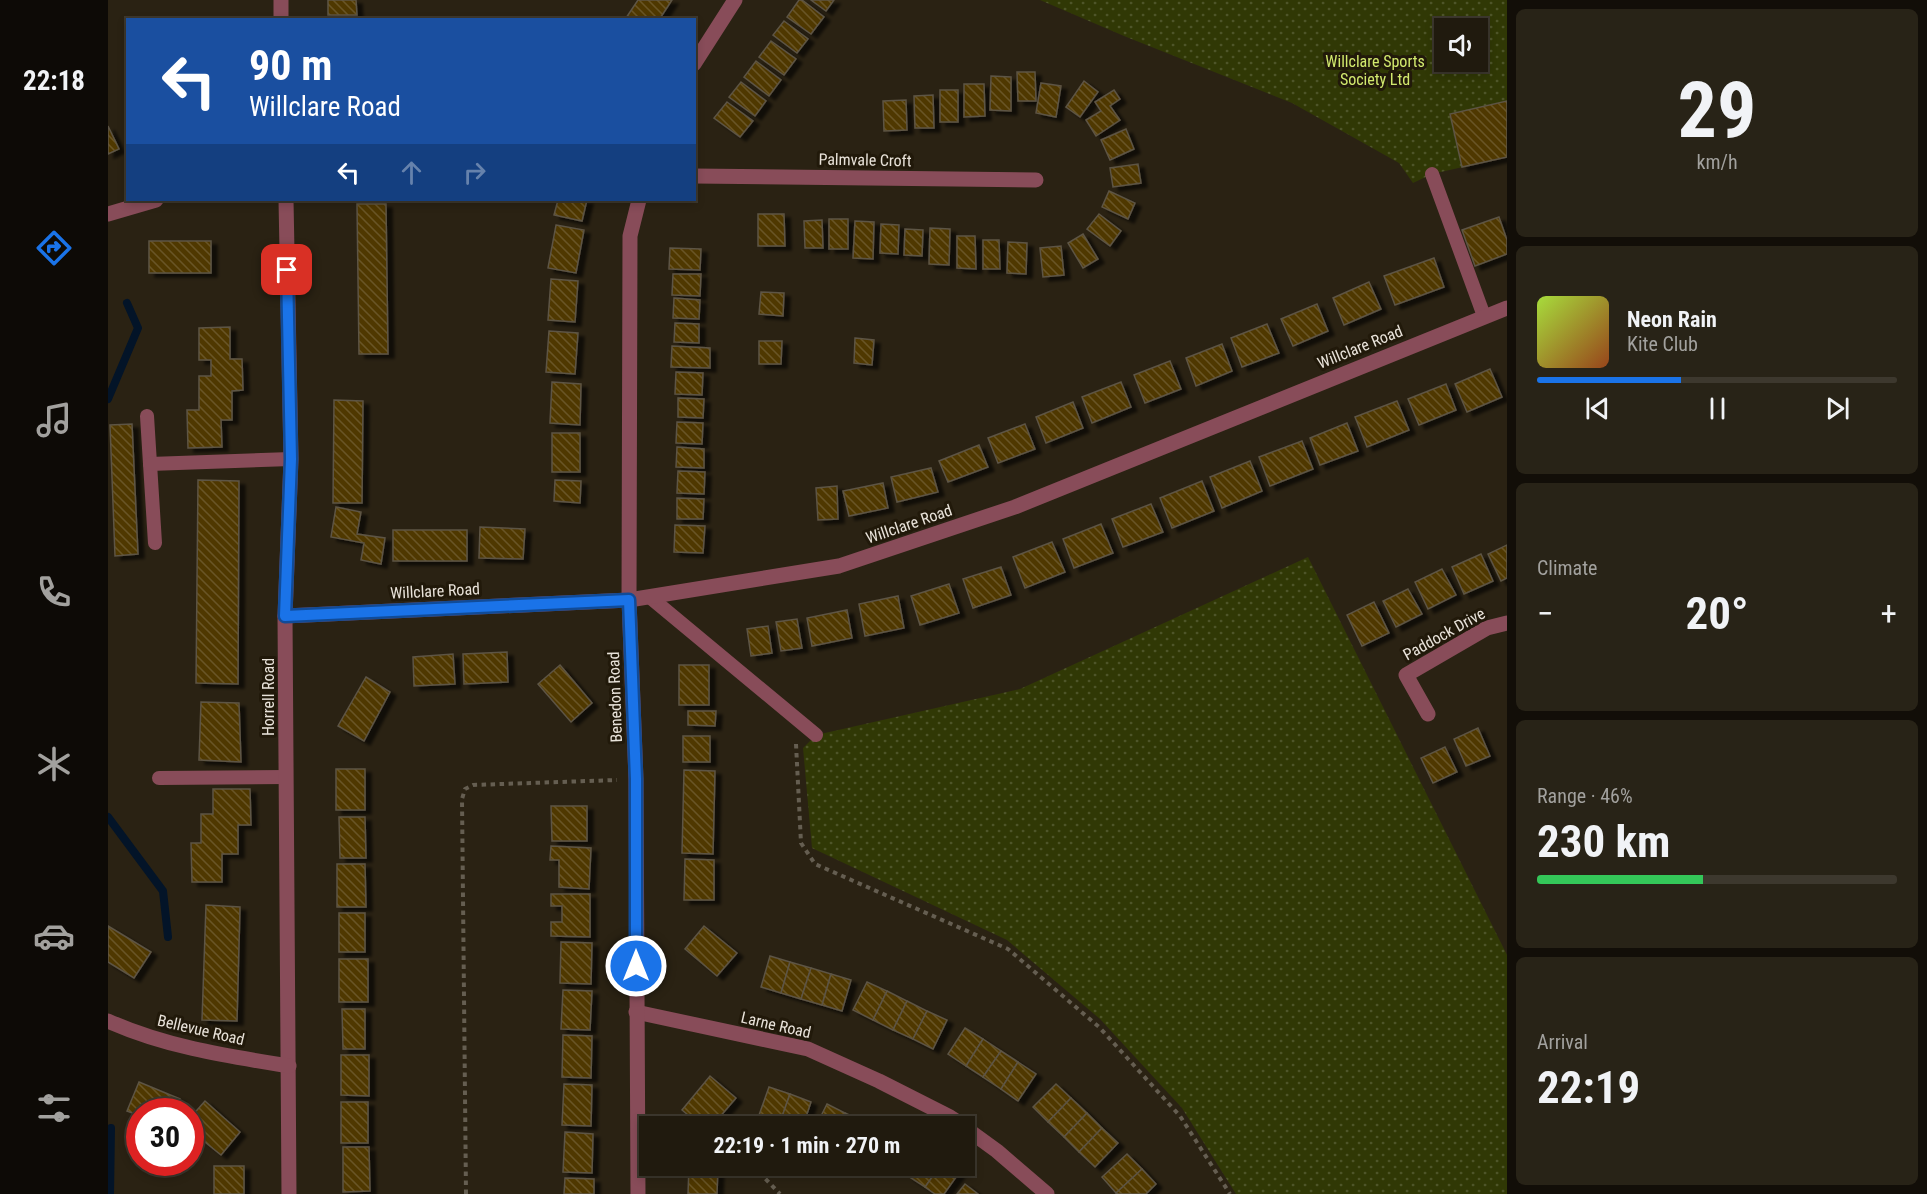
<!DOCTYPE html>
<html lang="en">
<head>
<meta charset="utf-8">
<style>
	body { margin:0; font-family:"Roboto Condensed",sans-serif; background:#282317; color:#f1f3f6; height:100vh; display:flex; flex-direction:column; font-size:22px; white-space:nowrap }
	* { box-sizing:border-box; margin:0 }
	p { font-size:20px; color:#a2a19e }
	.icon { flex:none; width:33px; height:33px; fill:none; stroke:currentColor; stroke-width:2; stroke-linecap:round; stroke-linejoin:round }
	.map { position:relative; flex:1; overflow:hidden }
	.panel { display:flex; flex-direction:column; gap:9px; padding:9px; background:#120e08; width:420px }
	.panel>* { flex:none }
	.banner { position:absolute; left:18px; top:18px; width:570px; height:183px; border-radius:0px; box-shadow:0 3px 9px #0003,0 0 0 2px #3d382e; background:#1a4fa0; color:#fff; overflow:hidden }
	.fabs { position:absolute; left:1326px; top:18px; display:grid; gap:12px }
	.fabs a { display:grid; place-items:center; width:54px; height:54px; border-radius:0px; background:#201a0e; box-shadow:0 3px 9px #0003,0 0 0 2px #3d382e; font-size:30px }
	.speed { position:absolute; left:18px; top:1098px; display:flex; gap:12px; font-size:30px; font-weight:700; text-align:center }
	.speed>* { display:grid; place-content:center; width:78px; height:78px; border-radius:50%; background:#201a0e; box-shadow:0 3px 9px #0003,0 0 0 2px #3d382e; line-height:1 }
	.speed .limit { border:9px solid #d22; background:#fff; color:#111 }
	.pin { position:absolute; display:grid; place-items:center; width:51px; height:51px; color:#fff; margin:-26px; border-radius:12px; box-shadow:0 3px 9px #0006 }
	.me { position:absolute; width:66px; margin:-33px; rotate:0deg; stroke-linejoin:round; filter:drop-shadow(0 0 4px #0008) }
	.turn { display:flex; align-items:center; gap:21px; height:126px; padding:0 24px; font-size:27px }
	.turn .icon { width:78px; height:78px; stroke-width:2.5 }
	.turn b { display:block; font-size:42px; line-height:51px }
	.lanes { display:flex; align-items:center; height:57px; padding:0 24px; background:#0003; justify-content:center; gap:30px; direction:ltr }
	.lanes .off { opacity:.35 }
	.big { font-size:45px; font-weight:700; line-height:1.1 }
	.panel .card { flex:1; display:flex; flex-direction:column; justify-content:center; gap:9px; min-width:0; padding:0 21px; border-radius:9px; background:#282317 }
	.panel .dial { align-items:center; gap:0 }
	.dial b { font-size:78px; line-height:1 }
	.song { display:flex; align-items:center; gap:18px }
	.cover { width:72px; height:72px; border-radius:9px; background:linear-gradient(135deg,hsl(80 70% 55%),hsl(20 70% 35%)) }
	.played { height:6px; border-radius:3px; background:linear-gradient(90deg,#1a73e8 40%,#3d382e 40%) }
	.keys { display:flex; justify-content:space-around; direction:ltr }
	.heat { display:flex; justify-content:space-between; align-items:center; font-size:33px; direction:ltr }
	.charge { height:9px; border-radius:4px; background:linear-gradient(90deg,#34c759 46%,#3d382e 0) }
	.trip { position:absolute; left:531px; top:1116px; width:336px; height:60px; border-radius:0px; background:#201a0e; box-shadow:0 3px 9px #0003,0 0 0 2px #3d382e; font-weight:700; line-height:60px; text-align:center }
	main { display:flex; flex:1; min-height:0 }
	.dock { display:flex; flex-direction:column; width:108px; justify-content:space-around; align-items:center; background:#0d0a06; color:#a2a19e }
	.dock .icon { width:42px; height:42px }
	.dock .active { color:#1a73e8 }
	.dock b { font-size:27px; color:#f1f3f6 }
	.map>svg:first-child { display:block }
</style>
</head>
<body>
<main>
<nav class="dock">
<b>22:18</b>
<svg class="icon active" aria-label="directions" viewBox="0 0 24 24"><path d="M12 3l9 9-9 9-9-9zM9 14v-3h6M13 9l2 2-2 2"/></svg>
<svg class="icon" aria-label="music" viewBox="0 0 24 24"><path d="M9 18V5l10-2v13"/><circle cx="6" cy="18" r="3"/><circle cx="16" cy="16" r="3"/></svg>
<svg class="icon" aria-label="phone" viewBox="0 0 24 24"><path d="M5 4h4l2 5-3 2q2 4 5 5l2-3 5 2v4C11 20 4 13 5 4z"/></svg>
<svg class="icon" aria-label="climate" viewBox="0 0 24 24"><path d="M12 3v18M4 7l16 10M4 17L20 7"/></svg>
<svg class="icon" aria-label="car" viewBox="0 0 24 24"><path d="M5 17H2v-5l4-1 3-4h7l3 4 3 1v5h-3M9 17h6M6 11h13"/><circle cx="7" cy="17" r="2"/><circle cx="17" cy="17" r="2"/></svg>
<svg class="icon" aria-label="filters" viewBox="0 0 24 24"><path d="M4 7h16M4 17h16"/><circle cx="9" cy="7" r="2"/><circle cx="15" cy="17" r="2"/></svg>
</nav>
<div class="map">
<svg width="1399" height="1194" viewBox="0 0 1399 1194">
	<defs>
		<pattern id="park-dots" width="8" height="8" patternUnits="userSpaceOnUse" patternTransform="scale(1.5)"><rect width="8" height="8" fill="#303805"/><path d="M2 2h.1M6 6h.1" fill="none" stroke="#4e5529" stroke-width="1.8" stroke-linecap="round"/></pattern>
		<pattern id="building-back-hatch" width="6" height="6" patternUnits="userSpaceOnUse" patternTransform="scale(1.5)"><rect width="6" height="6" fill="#503802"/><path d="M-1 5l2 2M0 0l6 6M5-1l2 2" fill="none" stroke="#695526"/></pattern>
		<filter id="shadow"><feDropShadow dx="6" dy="4" stdDeviation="1.5" flood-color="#0009"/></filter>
	</defs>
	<rect width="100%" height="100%" fill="#2a2213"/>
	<g fill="url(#park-dots)" fill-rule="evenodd">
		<path d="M932,0H1399V157L1324,174L1305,183L1291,163L1184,103L1016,36ZM1336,28H1370V62H1336Z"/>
		<path d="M1200,557L1399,955V1194H1128L1074,1108L992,1019L899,940L704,848L695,748L708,735L912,689Z"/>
	</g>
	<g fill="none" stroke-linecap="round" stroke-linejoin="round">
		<g stroke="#031428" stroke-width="8">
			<path d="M0,399L30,328L19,303"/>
			<path d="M0,817L55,891L60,937"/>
			<path d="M2,1194L3,1128"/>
		</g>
	</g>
	<g fill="url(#building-back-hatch)" stroke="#5d5444" stroke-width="1.5" filter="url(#shadow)">
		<path d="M220,0H248L249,15H220Z"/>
		<path d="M530,0H564L551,20H520L518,18Z"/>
		<path d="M691,0H694L716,17L703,34L679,17Z"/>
		<path d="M703,0H726L718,11Z"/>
		<path d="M676,21L700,39L689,53L665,35Z"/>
		<path d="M663,41L688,59L676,75L651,57Z"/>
		<path d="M648,61L673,80L661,96L636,77Z"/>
		<path d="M909,72H927L928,101H910Z"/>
		<path d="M883,76L903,77V111L882,110Z"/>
		<path d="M976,81L990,92L972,117L958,107Z"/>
		<path d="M633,82L658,101L647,116L621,97Z"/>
		<path d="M933,83L953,86L948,117L928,113Z"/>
		<path d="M856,84H876L877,116L856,117Z"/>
		<rect x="832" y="90" width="18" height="32"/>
		<path d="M1006,90L1012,99L1002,106L1012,120L988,136L978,120L993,111L987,102Z"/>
		<path d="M825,95L826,128H807L806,96Z"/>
		<path d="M798,100L799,130L776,131L775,101Z"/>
		<path d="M1399,101V157L1354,167L1342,114Z"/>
		<path d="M619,102L645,121L632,137L606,118Z"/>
		<path d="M0,126L11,149L0,154Z"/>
		<path d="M1018,129L1026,149L1002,160L993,140Z"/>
		<path d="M1030,164L1033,183L1005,187L1002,168Z"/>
		<path d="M1001,191L1027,203L1020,219L994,207Z"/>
		<path d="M450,200H479L474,221L446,215Z"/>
		<path d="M249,204H278L280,354H251Z"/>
		<path d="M650,214H676L677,246H650Z"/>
		<path d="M991,214L1013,231L1002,246L979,229Z"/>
		<path d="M1391,217L1399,240V254L1367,266L1354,230Z"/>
		<rect x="721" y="219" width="19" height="30"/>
		<path d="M714,220L715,248H697L696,221Z"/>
		<path d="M747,221L766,222L765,259L745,258Z"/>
		<path d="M773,224L791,225L790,254L772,253Z"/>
		<path d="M448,225L476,230L468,273L440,268Z"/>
		<path d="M822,228L842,229L841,265L821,264Z"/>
		<path d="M797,229L815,230L814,256L796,255Z"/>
		<path d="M975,234L990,259L975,268L960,243Z"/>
		<path d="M849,236H867L868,269L849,268Z"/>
		<path d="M875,240H891L892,269H875Z"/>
		<rect x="41" y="241" width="62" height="32"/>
		<path d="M900,242L919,243L918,274L899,273Z"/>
		<path d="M953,246L956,275L935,277L932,248Z"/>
		<path d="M562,248L593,249L592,270L561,269Z"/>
		<path d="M1326,258L1336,287L1287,305L1276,276Z"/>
		<path d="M565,274H593L592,296L564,295Z"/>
		<path d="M443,279L470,281L467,322L440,320Z"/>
		<path d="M1261,282L1273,309L1236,325L1225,298Z"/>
		<path d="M653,292L676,293L675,316L651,314Z"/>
		<path d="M566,298L592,300L591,319L565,318Z"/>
		<path d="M1209,304L1220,331L1185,346L1173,319Z"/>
		<path d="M567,323L591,324V343L566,342Z"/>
		<path d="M1159,324L1171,353L1134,367L1123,338Z"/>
		<path d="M122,327V359H134L135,390L124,391V420H113L114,447L80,448L79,410H91V376H103V360H91V328Z"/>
		<path d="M441,331L470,333L467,374L438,372Z"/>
		<path d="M747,338L766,340L764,365L746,363Z"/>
		<path d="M651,341H674L673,364H651Z"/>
		<path d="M1114,344L1124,371L1088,386L1078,358Z"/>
		<path d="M564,346L602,348V368L563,367Z"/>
		<path d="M1062,361L1073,389L1037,403L1026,375Z"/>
		<path d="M1382,369L1394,397L1359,412L1347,384Z"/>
		<path d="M568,372L595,373L594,395L567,394Z"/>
		<path d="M444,382L473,384L472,425L442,423Z"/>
		<path d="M1013,382L1023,407L984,423L974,397Z"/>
		<path d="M1338,384L1348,410L1311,425L1300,399Z"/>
		<path d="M570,398L596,399L595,418L570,417Z"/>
		<path d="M226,400L255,401L254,503H225Z"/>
		<path d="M1289,401L1301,430L1259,447L1247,417Z"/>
		<path d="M965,402L975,428L938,443L928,417Z"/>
		<path d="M569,422L595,423L594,444L568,443Z"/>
		<path d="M1239,423L1250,451L1212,465L1202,438Z"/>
		<path d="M24,424L30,554L7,556L2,425Z"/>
		<path d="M917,424L927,449L890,463L880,438Z"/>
		<rect x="444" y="433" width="28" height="39"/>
		<path d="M1194,441L1205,469L1162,486L1151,457Z"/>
		<path d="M871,445L880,467L840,482L831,461Z"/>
		<path d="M569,447L596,449V468L568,467Z"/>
		<path d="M1142,461L1154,491L1114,508L1102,477Z"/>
		<path d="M823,468L830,492L789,502L783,477Z"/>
		<path d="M570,471L597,472L596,494L569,493Z"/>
		<path d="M90,480L131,481L130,684L88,683Z"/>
		<path d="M447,480L473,481L472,503L446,501Z"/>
		<path d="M1094,481L1106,511L1064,528L1052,498Z"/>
		<path d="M775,483L780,508L741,516L735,491Z"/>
		<path d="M729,486L730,519L710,520L708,488Z"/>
		<path d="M569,498L596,499L595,519H569Z"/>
		<path d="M1043,504L1055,532L1015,547L1004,519Z"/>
		<path d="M228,507L253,512L249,534L277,538L273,564L253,560L256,543L223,537Z"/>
		<path d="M993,524L1005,553L966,568L955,539Z"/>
		<path d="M567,525L597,526L595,553L566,552Z"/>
		<path d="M372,527L417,529L415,559L371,558Z"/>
		<rect x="285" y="530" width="74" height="31"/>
		<path d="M944,542L957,572L917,588L905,557Z"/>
		<path d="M1399,545V578L1393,581L1380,554Z"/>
		<path d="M1373,554L1385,581L1356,594L1344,567Z"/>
		<path d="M893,567L903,595L865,608L855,579Z"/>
		<path d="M1334,569L1348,595L1320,609L1307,582Z"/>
		<path d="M841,584L851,613L812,625L803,596Z"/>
		<path d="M1300,589L1314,614L1288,627L1275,601Z"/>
		<path d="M790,596L796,628L757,636L751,604Z"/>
		<path d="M1266,602L1281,633L1254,646L1239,615Z"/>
		<path d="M739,610L744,638L704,646L699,618Z"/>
		<path d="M689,619L694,648L673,651L668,622Z"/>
		<path d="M660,626L664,653L643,656L639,629Z"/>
		<path d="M399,652L400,682L356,684L355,654Z"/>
		<path d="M345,654L347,684L306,686L305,657Z"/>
		<path d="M452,665L484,703L463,722L430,684Z"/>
		<rect x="571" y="665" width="30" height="40"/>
		<path d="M258,677L282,692L256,741L230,726Z"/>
		<path d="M93,702L131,703L133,762L91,760Z"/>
		<path d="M580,711H608L607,726L580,725Z"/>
		<path d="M1370,728L1382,756L1358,766L1346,739Z"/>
		<rect x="575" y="736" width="27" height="26"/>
		<path d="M1337,747L1349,772L1325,783L1313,758Z"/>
		<rect x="228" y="769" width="29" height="41"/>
		<path d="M576,770L607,771L605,854L574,853Z"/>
		<path d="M105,789H142L143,825H130V854H114V882H84L83,843H93V814H105Z"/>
		<path d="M443,806H479V841H444Z"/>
		<path d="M231,817H257L258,858H232Z"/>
		<path d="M443,846L483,848L481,889L451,887V860H442Z"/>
		<path d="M577,859L606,860V900H576Z"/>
		<path d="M229,864H257L258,907H229Z"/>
		<path d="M443,894H482V937L443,936V922H454V906H443Z"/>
		<path d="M98,905L132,907L129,1021L94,1020Z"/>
		<rect x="231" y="913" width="26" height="39"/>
		<path d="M0,926L43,952L26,978L0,962Z"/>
		<path d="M596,926L629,953L609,976L577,949Z"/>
		<path d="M453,942L484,943L483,984L452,983Z"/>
		<path d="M662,956L682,962L673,993L653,987Z"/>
		<rect x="231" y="959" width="29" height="43"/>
		<path d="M682,962L703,968L693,999L673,993Z"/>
		<path d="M703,968L723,974L714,1005L693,999Z"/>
		<path d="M723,974L743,980L734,1011L714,1005Z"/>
		<path d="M759,982L779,991L765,1020L745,1010Z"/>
		<path d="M455,990L484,991L482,1030L453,1029Z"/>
		<path d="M779,991L799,1001L785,1030L765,1020Z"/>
		<path d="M799,1001L819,1011L805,1039L785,1030Z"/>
		<path d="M234,1009H257V1049H235Z"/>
		<path d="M819,1011L839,1020L825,1049L805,1039Z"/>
		<path d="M857,1028L875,1039L858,1066L840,1054Z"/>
		<path d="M455,1035L484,1036L483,1078L454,1077Z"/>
		<path d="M875,1039L893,1051L875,1077L858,1066Z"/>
		<path d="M893,1051L910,1062L893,1089L875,1077Z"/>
		<path d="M233,1055H261V1096L233,1095Z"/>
		<path d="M910,1062L928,1074L910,1101L893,1089Z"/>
		<path d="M602,1076L628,1098L604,1126H593L574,1110Z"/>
		<path d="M31,1082L72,1099L67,1112H32V1116L19,1111Z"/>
		<path d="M456,1084L484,1085L483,1126L454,1125Z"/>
		<path d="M948,1084L963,1098L940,1122L925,1107Z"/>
		<path d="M661,1087L682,1094L671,1125L650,1118Z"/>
		<path d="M682,1094L703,1102L695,1126L671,1125Z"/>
		<path d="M963,1098L979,1113L956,1137L940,1122Z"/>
		<path d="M97,1101L132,1132L113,1155L82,1130V1118Z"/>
		<rect x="233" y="1102" width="27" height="41"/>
		<path d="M719,1104L737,1113L730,1126H708Z"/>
		<path d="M737,1113L754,1121L752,1126H730Z"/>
		<path d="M979,1113L994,1128L971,1152L956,1137Z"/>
		<path d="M994,1128L1010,1143L987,1167L971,1152Z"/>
		<path d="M457,1132L485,1134L484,1173L455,1172Z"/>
		<path d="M235,1147H261L262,1191L235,1192Z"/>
		<path d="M1019,1154L1034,1169L1008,1193L994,1177Z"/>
		<rect x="106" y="1166" width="30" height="28"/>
		<path d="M581,1166H610L609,1194H580Z"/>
		<path d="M807,1166H832L817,1187L800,1176Z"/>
		<path d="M832,1166H839L851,1173L836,1194H827L817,1187Z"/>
		<path d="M1034,1169L1048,1184L1038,1194H1010L1008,1193Z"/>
		<path d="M457,1178L486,1179V1194H456Z"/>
		<path d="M857,1184L870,1194H849Z"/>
	</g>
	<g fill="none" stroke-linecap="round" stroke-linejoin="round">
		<g stroke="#655e51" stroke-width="4" stroke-dasharray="4.5 4.5" stroke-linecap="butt">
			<path d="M688,744L693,843L707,864L900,949L991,1027L1072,1116L1122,1194"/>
			<path d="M645,1166L672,1194"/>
			<path d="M358,1194L354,799L357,789L365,785L509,780"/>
		</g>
		<g stroke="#884c59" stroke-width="14">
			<path d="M1324,174L1376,316"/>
			<path d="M39,416L47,543"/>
			<path d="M42,464L183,459"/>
			<path d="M543,598L708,735"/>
			<path d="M51,778L178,777"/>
		</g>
		<g stroke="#884c59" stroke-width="15">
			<path d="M173,0V20"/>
			<path d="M586,64L627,0"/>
			<path d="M586,176L928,180"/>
			<path d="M178,200L183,459L177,616L181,1194"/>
			<path d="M0,214L48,200"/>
			<path d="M177,616L521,600L731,566L907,507L1399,308"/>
			<path d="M1320,714L1298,675L1379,628L1399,623"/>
			<path d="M528,1012L700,1049L771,1081L842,1117L856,1126"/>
			<path d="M0,1021C58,1047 119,1056 181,1066"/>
			<path d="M856,1127L889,1151L939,1194"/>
			<path d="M530,1194L528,779L521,600L522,236L531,200"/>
		</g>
	</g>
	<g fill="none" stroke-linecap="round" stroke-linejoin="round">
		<g stroke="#114b97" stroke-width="15">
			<path id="route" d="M179,270L183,459L177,616L521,600L528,779V966"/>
		</g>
		<use href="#route" stroke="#1a73e8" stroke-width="10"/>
	</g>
	<g text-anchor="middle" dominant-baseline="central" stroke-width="6" stroke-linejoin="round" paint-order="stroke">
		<g font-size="16" fill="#d2e96e" stroke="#21190a">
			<text x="1267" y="61">Willclare Sports<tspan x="1267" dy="18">Society Ltd</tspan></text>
		</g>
		<g font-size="16" fill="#e9e3da" stroke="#21190a">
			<text transform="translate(757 160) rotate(1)">Palmvale Croft</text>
			<text transform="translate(1252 347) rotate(-22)">Willclare Road</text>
			<text transform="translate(801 524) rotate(-19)">Willclare Road</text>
			<text transform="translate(327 591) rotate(-3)">Willclare Road</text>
			<text transform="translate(1336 634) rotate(-29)">Paddock Drive</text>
			<text transform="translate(160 697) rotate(-90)">Horrell Road</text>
			<text transform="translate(507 697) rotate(-92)">Benedon Road</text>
			<text transform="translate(668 1025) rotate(13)">Larne Road</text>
			<text transform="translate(93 1030) rotate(13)">Bellevue Road</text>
		</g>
	</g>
</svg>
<div class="fabs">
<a><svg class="icon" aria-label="sound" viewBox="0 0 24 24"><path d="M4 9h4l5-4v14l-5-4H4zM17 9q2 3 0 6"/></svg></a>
</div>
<div class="speed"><div class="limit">30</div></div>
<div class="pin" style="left:179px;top:270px;background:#d93025"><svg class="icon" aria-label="arrive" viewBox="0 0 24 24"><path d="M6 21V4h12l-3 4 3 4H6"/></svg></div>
<svg class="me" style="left:528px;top:966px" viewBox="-20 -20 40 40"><circle r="17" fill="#1a73e8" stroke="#fff" stroke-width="3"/><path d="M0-11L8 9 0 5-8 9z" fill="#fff"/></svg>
<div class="trip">22:19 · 1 min · 270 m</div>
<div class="banner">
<div class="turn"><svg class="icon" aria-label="left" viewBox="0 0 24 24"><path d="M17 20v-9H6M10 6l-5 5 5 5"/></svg><div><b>90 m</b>Willclare Road</div></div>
<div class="lanes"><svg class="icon" aria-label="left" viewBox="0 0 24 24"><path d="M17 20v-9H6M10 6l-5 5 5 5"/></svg><svg class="icon off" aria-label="ahead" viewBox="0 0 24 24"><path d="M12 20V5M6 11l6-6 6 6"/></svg><svg class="icon off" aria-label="right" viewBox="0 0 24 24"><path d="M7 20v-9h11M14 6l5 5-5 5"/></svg></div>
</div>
</div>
<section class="panel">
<div class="card dial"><b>29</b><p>km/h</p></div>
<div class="card">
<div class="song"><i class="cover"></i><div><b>Neon Rain</b><p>Kite Club</p></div></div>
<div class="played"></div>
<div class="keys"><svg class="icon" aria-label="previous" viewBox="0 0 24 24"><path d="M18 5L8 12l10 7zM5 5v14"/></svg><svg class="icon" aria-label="pause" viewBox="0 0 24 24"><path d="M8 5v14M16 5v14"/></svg><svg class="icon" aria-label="next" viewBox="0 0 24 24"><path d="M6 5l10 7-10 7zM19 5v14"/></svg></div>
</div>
<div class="card"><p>Climate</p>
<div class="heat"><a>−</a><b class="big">20°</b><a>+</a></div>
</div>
<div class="card"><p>Range · 46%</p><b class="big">230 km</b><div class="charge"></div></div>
<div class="card"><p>Arrival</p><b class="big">22:19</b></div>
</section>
</main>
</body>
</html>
